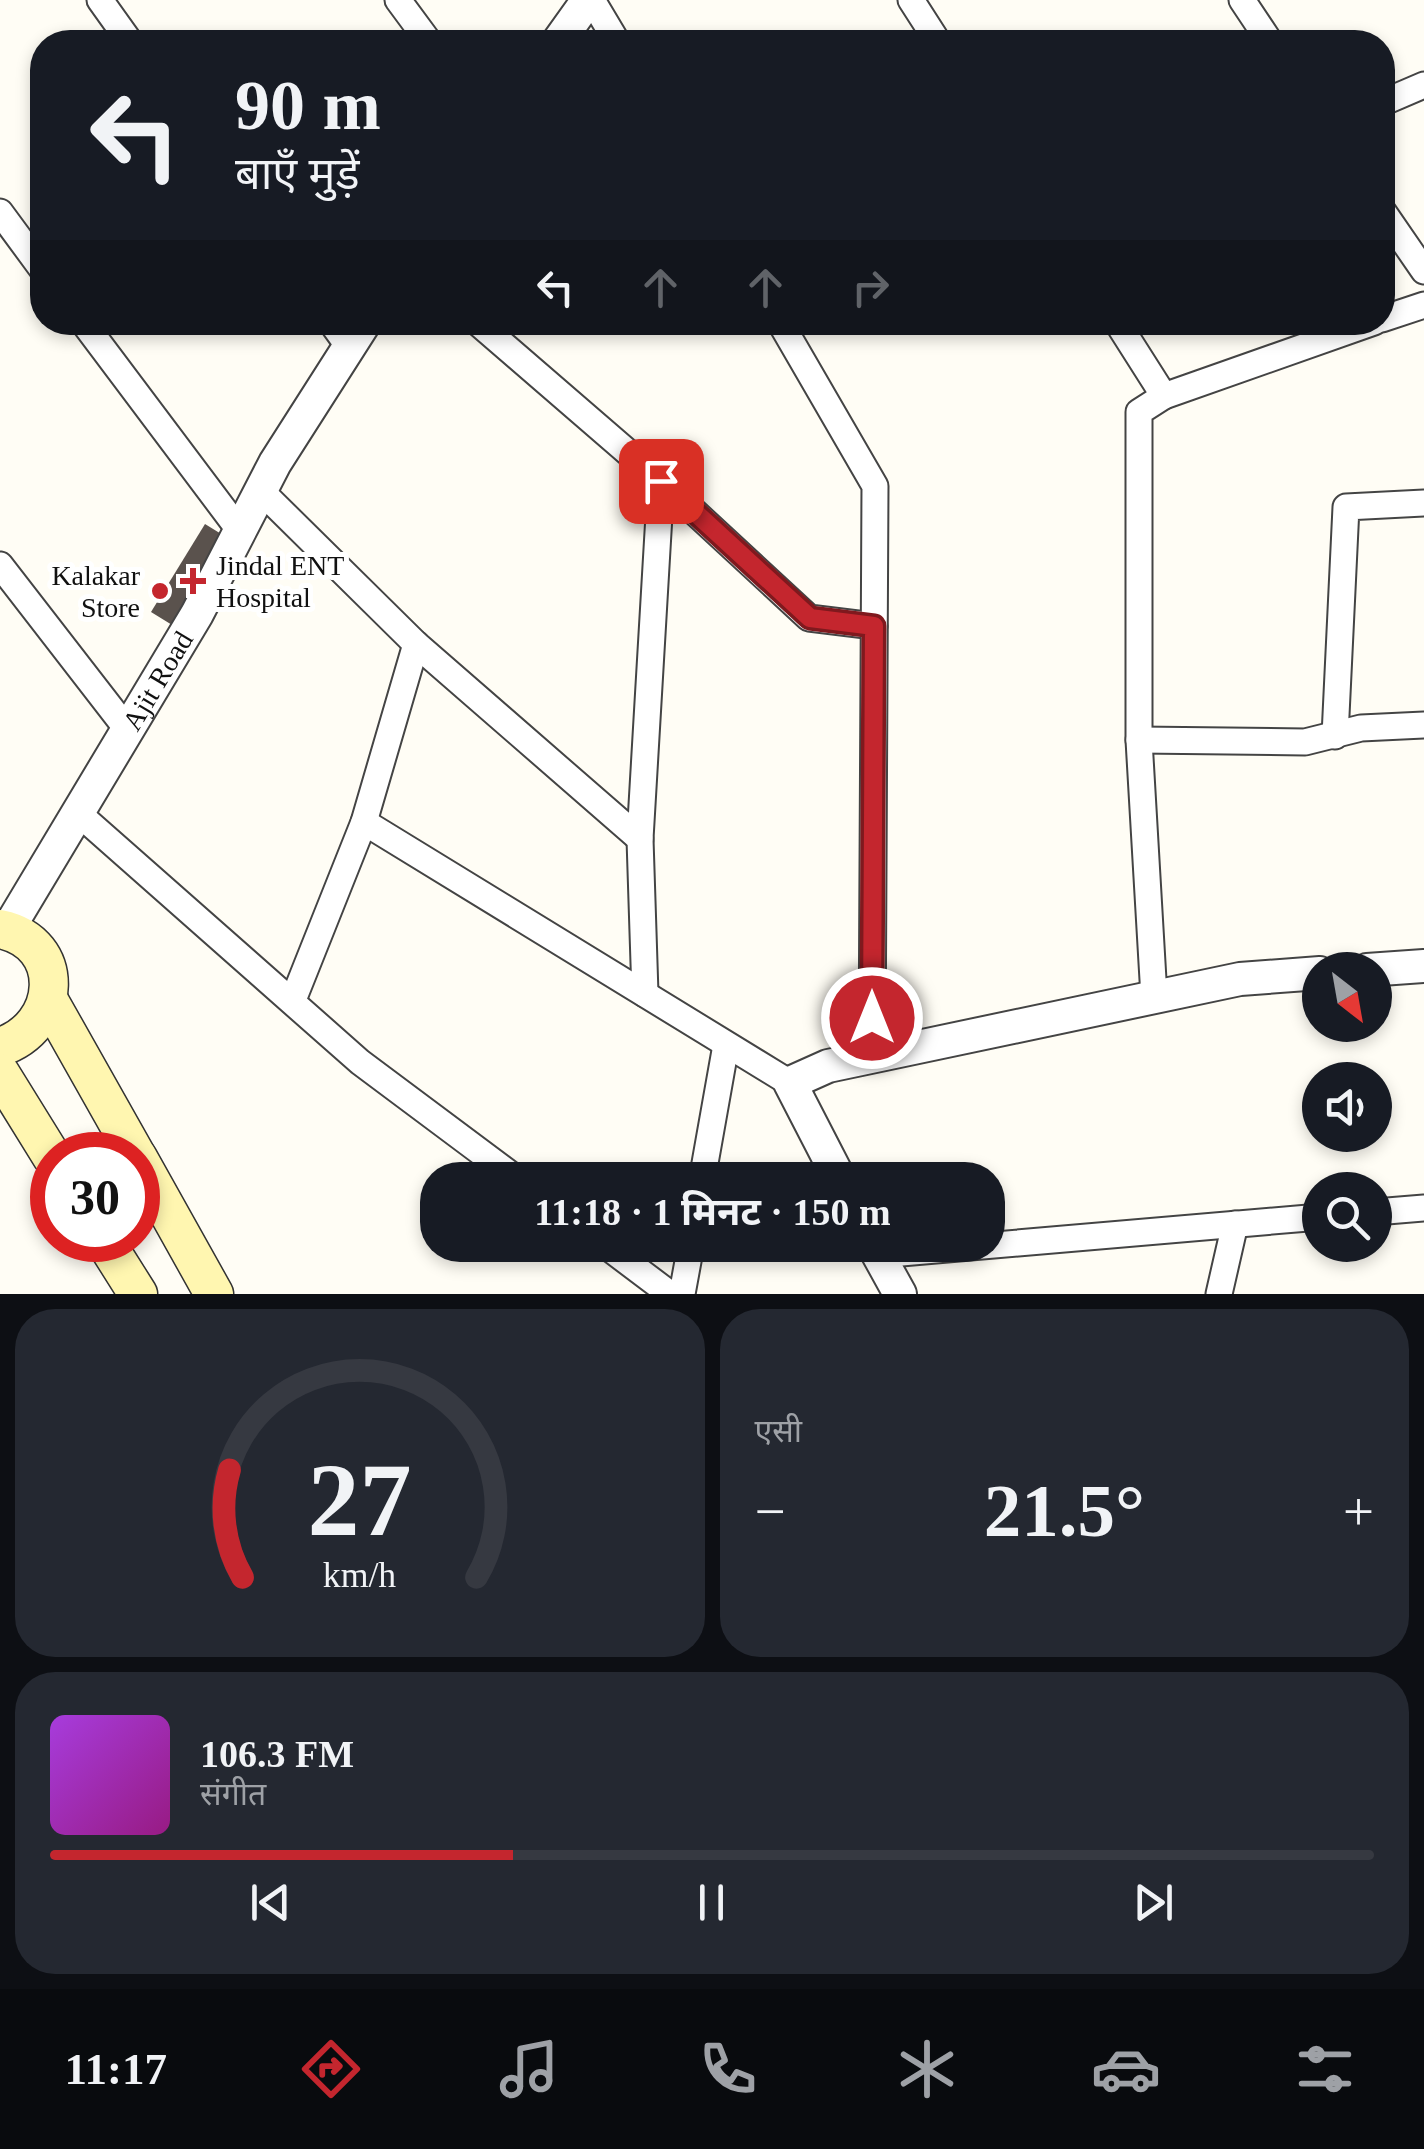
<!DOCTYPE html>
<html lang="hi">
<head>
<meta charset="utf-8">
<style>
	body { margin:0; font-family:"Times New Roman","Noto Sans Devanagari",serif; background:#242831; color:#f1f3f6; height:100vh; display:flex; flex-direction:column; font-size:38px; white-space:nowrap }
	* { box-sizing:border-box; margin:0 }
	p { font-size:32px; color:#9ea1a6 }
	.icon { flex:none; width:55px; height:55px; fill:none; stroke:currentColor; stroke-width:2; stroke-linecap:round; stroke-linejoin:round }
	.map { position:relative; height:1294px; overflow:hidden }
	.side { display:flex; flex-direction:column; gap:15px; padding:15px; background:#0d0f14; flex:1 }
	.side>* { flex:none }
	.hud { position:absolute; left:30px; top:30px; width:1365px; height:305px; border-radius:40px; box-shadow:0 5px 15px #0003; background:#171b24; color:#f1f3f6; overflow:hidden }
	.needle { width:65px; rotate:149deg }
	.tools { position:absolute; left:1302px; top:952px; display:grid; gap:20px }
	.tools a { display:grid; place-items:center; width:90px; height:90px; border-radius:50%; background:#171b24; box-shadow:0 5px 15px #0003; font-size:50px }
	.speed { position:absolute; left:30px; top:1132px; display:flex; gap:20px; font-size:50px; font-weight:700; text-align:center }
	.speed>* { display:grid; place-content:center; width:130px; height:130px; border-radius:50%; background:#171b24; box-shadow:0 5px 15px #0003; line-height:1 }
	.speed .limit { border:15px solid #d22; background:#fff; color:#111 }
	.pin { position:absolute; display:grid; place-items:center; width:85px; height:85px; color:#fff; margin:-42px; border-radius:20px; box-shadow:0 5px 15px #0006 }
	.me { position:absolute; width:110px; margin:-55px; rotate:0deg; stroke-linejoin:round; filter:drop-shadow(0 0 8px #0008) }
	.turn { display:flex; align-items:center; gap:35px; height:210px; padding:0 40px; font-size:45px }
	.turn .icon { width:130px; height:130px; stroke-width:2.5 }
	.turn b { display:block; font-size:70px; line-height:85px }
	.lanes { display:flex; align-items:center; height:95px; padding:0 40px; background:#0003; justify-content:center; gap:50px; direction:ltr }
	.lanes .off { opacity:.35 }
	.big { font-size:75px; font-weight:700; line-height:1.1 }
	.side .widget { flex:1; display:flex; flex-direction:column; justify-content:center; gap:15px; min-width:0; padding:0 35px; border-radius:40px; background:#242831 }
	.side .dial { align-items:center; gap:0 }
	.dial svg { height:260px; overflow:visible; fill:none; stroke:#363941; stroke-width:7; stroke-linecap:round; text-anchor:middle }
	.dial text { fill:#f1f3f6; stroke:none }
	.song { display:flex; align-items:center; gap:30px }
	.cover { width:120px; height:120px; border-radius:15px; background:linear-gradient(135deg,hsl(280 70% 55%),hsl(310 70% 35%)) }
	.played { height:10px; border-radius:5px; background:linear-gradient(90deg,#c4262e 35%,#363941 35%) }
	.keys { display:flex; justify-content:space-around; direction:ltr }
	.heat { display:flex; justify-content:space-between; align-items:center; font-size:55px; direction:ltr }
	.side .tiles { flex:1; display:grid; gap:15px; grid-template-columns:1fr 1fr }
	.widget:last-child { grid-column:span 2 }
	.trip { position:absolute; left:420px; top:1162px; width:585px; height:100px; border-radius:40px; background:#171b24; box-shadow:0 5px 15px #0003; font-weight:700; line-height:100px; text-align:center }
	.dock { display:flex; height:160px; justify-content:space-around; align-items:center; background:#090b0e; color:#9ea1a6 }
	.dock .icon { width:70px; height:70px }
	.dock .selected { color:#c4262e }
	.dock b { font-size:45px; color:#f1f3f6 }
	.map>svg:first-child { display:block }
</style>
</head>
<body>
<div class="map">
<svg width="1424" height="1294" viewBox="0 0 1424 1294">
	<rect width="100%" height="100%" fill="#fffdf5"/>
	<path fill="#5a524d" d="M205,524L231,540L177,628L151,612Z"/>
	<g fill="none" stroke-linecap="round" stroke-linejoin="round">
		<g stroke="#444" stroke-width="29">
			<g id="minor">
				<path d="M100,0L130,42"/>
				<path d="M398,0L429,42"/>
				<path d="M592,0L617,42"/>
				<path d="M911,0L938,42"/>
				<path d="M1242,0L1270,42"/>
				<path d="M1382,103L1424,85"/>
				<path d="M1382,210L1424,271"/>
				<path d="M0,212L42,269"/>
				<path d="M1382,319L1424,305"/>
				<path d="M83,322L240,531"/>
				<path d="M331,322L349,347"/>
				<path d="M477,322L661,481L640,839L645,994"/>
				<path d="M780,322L875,486L872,1057"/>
				<path d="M1117,322L1164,396L1139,412V740L1154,997"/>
				<path d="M1164,396L1374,322"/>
				<path d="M661,481L809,618L874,626"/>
				<path d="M261,491L416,644L640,839"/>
				<path d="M0,565L127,729"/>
				<path d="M1335,736L1346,507L1424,503"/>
				<path d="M1139,740L1305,742L1361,728L1424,725"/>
				<path d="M78,813L360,1062L518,1180"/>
				<path d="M364,822L790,1083"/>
				<path d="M293,1000L364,822L416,644"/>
				<path d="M702,1180L726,1045"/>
				<path d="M1375,1212L1424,1208"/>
				<path d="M605,1245L670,1294"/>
				<path d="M878,1255L1320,1217"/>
				<path d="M682,1294L691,1245"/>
				<path d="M1219,1294L1235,1224"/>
			</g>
		</g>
		<g stroke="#444" stroke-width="36">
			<g id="tertiary">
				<path d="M558,42L588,0"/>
				<path id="s1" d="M7,931L197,614L275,463L365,322"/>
				<path d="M1367,970L1424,966"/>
				<path d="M840,1180L790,1083L828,1066L1240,979L1320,973"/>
				<path d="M873,1245L900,1294"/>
			</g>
		</g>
		<g stroke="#333" stroke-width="41">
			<g id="secondary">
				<path d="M0,929C68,943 62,1027 0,1047"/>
				<path d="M48,999L136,1155"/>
				<path d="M0,1073L52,1157"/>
				<path d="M138,1158L214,1294"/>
				<path d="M104,1240L138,1294"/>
			</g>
		</g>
		<use href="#minor" stroke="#fff" stroke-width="25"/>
		<use href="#tertiary" stroke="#fff" stroke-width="32"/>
		<use href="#secondary" stroke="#fff6b0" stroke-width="38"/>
	</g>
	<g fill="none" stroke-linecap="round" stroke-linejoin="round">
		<g stroke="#7f191e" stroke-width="25">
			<path id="route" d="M661,481L810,618L874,626L872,1018"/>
		</g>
		<use href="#route" stroke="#c4262e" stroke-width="18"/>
	</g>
	<g fill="#c4262e" stroke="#fff" stroke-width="4">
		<path d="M188 566h10v10h10v10h-10v10h-10v-10h-10v-10h10z"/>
		<circle cx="160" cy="591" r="10"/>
	</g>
	<g text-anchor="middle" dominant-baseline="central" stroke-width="10" stroke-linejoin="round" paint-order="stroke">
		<g font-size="28" fill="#111" stroke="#fff" text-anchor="start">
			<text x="216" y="565">Jindal ENT<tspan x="216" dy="32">Hospital</tspan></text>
			<text x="140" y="575" text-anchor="end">Kalakar<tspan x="140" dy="32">Store</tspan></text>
		</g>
		<g font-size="28" fill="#111" stroke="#fff">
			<text stroke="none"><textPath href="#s1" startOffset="292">Ajit Road</textPath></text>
		</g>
	</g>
</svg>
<div class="tools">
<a><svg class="needle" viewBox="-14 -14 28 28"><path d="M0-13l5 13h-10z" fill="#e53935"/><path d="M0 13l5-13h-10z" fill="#9ea1a6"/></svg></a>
<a><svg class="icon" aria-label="sound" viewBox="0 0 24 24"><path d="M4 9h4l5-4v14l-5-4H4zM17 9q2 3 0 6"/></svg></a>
<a><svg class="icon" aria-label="search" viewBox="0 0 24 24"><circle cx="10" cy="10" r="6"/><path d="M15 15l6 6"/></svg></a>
</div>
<div class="speed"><div class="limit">30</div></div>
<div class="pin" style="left:661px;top:481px;background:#d93025"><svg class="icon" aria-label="arrive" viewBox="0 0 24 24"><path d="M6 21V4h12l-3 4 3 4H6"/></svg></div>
<svg class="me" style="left:872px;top:1018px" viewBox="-20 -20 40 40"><circle r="17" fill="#c4262e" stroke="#fff" stroke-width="3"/><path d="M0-11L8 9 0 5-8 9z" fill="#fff"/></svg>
<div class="trip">11:18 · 1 मिनट · 150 m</div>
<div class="hud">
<div class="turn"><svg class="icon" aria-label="left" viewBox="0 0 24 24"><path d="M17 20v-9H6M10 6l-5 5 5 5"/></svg><div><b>90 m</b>बाएँ मुड़ें</div></div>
<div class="lanes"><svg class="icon" aria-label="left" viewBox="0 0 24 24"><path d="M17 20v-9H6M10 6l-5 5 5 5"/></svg><svg class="icon off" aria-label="ahead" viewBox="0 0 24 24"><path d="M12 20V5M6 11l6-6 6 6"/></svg><svg class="icon off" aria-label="ahead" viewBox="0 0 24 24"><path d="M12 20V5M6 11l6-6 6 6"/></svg><svg class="icon off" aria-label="right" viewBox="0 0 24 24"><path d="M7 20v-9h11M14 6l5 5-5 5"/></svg></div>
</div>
</div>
<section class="side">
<div class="tiles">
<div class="widget dial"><svg viewBox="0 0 100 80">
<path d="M14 69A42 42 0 1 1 86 69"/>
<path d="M14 69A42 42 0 0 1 10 36" stroke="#c4262e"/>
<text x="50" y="56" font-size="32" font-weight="700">27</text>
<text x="50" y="72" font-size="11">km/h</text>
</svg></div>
<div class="widget"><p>एसी</p>
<div class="heat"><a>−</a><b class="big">21.5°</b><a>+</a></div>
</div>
<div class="widget">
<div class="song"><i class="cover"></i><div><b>106.3 FM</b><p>संगीत</p></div></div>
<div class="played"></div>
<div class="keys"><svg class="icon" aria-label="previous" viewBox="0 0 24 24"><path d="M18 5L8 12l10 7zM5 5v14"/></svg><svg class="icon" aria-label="pause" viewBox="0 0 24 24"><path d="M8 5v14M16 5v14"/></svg><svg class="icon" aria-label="next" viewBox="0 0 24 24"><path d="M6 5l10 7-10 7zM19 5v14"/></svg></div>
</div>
</div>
</section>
<nav class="dock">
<b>11:17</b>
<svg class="icon selected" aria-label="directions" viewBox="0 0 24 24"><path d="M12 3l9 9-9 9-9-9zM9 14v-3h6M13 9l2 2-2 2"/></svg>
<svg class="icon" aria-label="music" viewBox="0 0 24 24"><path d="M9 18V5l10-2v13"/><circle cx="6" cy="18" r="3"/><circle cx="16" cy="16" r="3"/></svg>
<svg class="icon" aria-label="phone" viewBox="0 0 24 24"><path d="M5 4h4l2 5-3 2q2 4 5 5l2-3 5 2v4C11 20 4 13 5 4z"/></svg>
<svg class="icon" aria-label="climate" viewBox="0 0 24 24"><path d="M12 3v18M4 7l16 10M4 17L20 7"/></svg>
<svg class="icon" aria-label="car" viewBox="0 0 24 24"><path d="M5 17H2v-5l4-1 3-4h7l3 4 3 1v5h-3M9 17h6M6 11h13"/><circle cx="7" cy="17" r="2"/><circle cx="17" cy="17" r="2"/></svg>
<svg class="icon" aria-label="filters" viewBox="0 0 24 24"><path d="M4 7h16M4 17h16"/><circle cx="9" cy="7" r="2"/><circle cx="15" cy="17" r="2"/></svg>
</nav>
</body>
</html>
